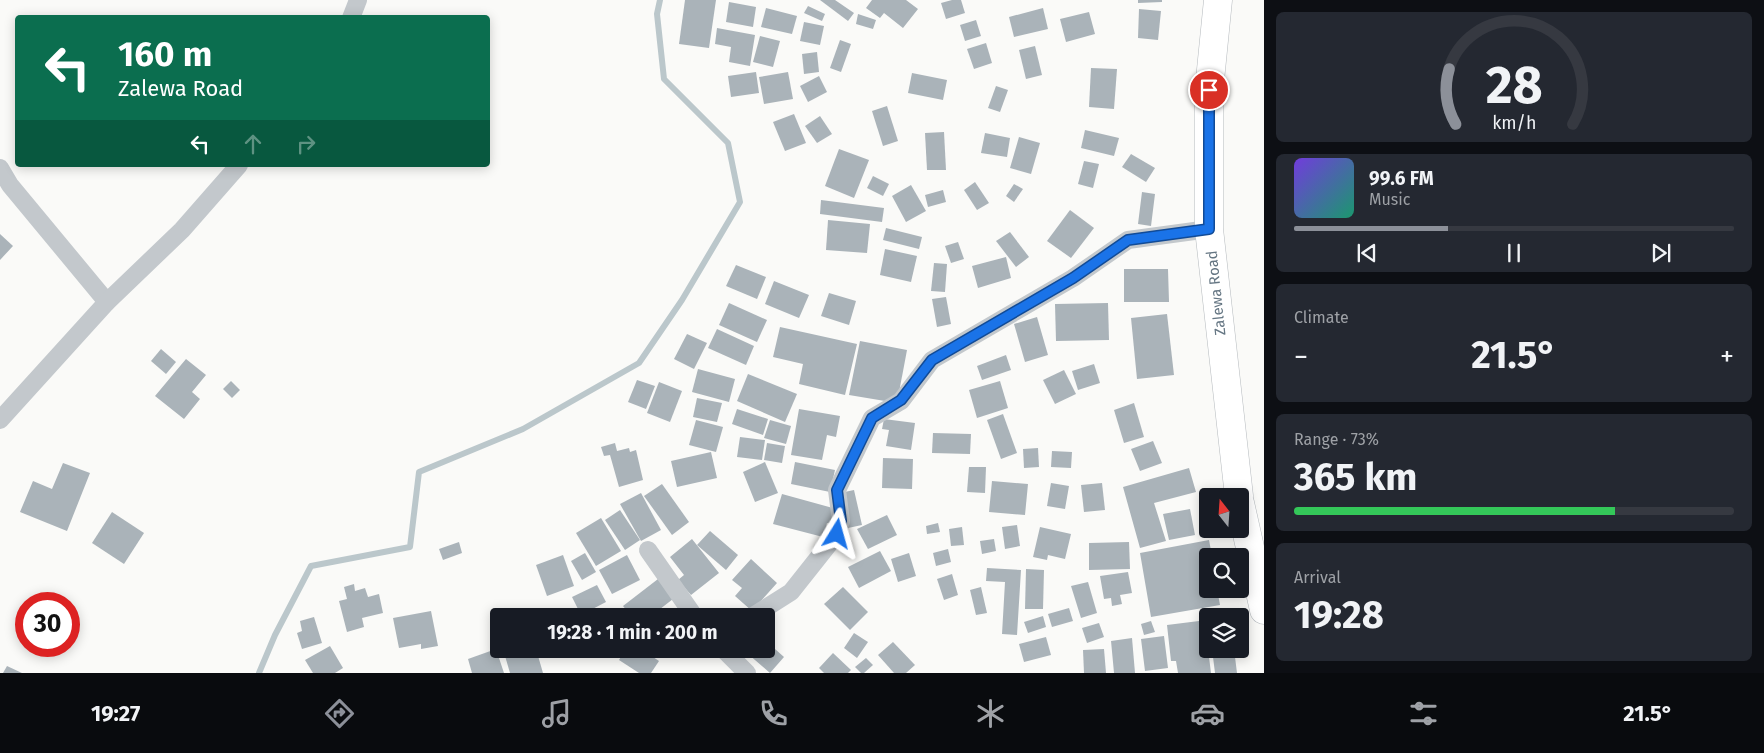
<!DOCTYPE html>
<html lang="en">
<head>
<meta charset="utf-8">
<style>
	body { margin:0; font-family:"Fira Sans",sans-serif; background:#242831; color:#f1f3f6; height:100vh; display:flex; flex-direction:column; font-size:19px; white-space:nowrap }
	* { box-sizing:border-box; margin:0 }
	p { font-size:16px; color:#9ea1a6 }
	.icon { flex:none; width:28px; height:28px; fill:none; stroke:currentColor; stroke-width:2; stroke-linecap:round; stroke-linejoin:round }
	.map { position:relative; flex:1; overflow:hidden }
	.side { display:flex; flex-direction:column; gap:12px; padding:12px; background:#0d0f14; width:500px }
	.side>* { flex:none }
	.banner { position:absolute; left:15px; top:15px; width:475px; height:152px; border-radius:5px; box-shadow:0 2px 12px #0003; background:#0b6e4f; color:#fff; overflow:hidden }
	.needle { width:32px; rotate:343deg }
	.tools { position:absolute; left:1199px; top:488px; display:grid; gap:10px }
	.tools a { display:grid; place-items:center; width:50px; height:50px; border-radius:5px; background:#171b24; box-shadow:0 2px 12px #0003; font-size:25px }
	.speed { position:absolute; left:15px; top:592px; display:flex; gap:10px; font-size:25px; font-weight:700; text-align:center }
	.speed>* { display:grid; place-content:center; width:65px; height:65px; border-radius:50%; background:#171b24; box-shadow:0 2px 12px #0003; line-height:1 }
	.speed .limit { border:8px solid #d22; background:#fff; color:#111 }
	.pin { position:absolute; display:grid; place-items:center; width:42px; height:42px; color:#fff; margin:-21px; border:2px solid #fff; border-radius:50%; box-shadow:0 1px 5px #0007 }
	.me { position:absolute; width:55px; margin:-28px; rotate:8deg; stroke-linejoin:round; filter:drop-shadow(0 0 4px #0008) }
	.turn { display:flex; align-items:center; gap:18px; height:105px; padding:0 20px; font-size:22px }
	.turn .icon { width:65px; height:65px; stroke-width:2.5 }
	.turn b { display:block; font-size:35px; line-height:42px }
	.lanes { display:flex; align-items:center; height:48px; padding:0 20px; background:#0003; justify-content:center; gap:25px; direction:ltr }
	.lanes .off { opacity:.35 }
	.big { font-size:38px; font-weight:700; line-height:1.1 }
	.side .widget { flex:1; display:flex; flex-direction:column; justify-content:center; gap:8px; min-width:0; padding:0 18px; border-radius:8px; background:#242831 }
	.side .dial { align-items:center; gap:0 }
	.dial svg { height:130px; overflow:visible; fill:none; stroke:#363941; stroke-width:7; stroke-linecap:round; text-anchor:middle }
	.dial text { fill:#f1f3f6; stroke:none }
	.song { display:flex; align-items:center; gap:15px }
	.cover { width:60px; height:60px; border-radius:8px; background:linear-gradient(135deg,hsl(260 70% 55%),hsl(160 70% 35%)) }
	.played { height:5px; border-radius:2px; background:linear-gradient(90deg,#8c9099 35%,#363941 35%) }
	.keys { display:flex; justify-content:space-around; direction:ltr }
	.heat { display:flex; justify-content:space-between; align-items:center; font-size:28px; direction:ltr }
	.charge { height:8px; border-radius:4px; background:linear-gradient(90deg,#34c759 73%,#363941 0) }
	.trip { position:absolute; left:490px; top:608px; width:285px; height:50px; border-radius:5px; background:#171b24; box-shadow:0 2px 12px #0003; font-weight:700; line-height:50px; text-align:center }
	.tab-bar { display:flex; height:80px; justify-content:space-around; align-items:center; background:#090b0e; color:#9ea1a6 }
	.tab-bar .icon { width:35px; height:35px }
	.tab-bar .on { color:#8c9099 }
	.tab-bar b { font-size:22px; color:#f1f3f6 }
	main { display:flex; flex:1; min-height:0 }
	.map>svg:first-child { display:block }
</style>
</head>
<body>
<main>
<div class="map">
<svg width="1264" height="673" viewBox="0 0 1264 673">
	<rect width="100%" height="100%" fill="#fafaf8"/>
	<g fill="none" stroke-linecap="round" stroke-linejoin="round">
		<path stroke="#bbc7cb" stroke-width="6" d="M259,673L275,635L311,566L410,547L419,472L523,429L639,363L682,300L740,202L728,143L664,79L657,14L660,0"/>
	</g>
	<g fill="#aab3b9">
		<path d="M685,0H716L709,48L679,44Z"/>
		<path d="M820,0H835L854,13L848,21Z"/>
		<path d="M872,0H906L918,9L903,28L884,13L880,18L866,8Z"/>
		<path d="M952,0H961L965,13L946,19L941,3Z"/>
		<path d="M1138,0H1162V2L1138,3Z"/>
		<path d="M729,2L756,7L753,27L726,22Z"/>
		<path d="M808,6L825,14L822,21L804,13Z"/>
		<path d="M766,8L797,16L792,34L761,27Z"/>
		<path d="M1043,8L1048,29L1014,37L1009,17Z"/>
		<path d="M1139,9L1161,11L1158,40L1138,38Z"/>
		<path d="M1089,12L1095,34L1066,42L1060,19Z"/>
		<path d="M858,14L876,20L873,29L856,24Z"/>
		<path d="M976,20L981,36L965,41L960,25Z"/>
		<path d="M804,22L824,26L820,45L800,41Z"/>
		<path d="M717,28L755,35L750,66L729,62L731,47L715,44Z"/>
		<path d="M760,36L780,41L773,67L753,62Z"/>
		<path d="M840,40L851,44L841,72L830,68Z"/>
		<path d="M986,43L992,63L974,69L967,49Z"/>
		<path d="M1035,46L1042,75L1026,79L1019,50Z"/>
		<path d="M817,52L819,72L804,74L802,54Z"/>
		<path d="M1091,68L1117,69L1114,109L1089,107Z"/>
		<path d="M756,72L759,93L731,97L728,76Z"/>
		<path d="M788,72L793,99L764,104L759,77Z"/>
		<path d="M912,73L947,80L943,100L908,93Z"/>
		<path d="M819,76L827,92L808,102L800,86Z"/>
		<path d="M996,86L1008,90L1000,112L988,108Z"/>
		<path d="M887,106L898,141L883,146L872,111Z"/>
		<path d="M794,114L806,143L785,151L773,122Z"/>
		<path d="M820,116L832,134L817,143L805,126Z"/>
		<path d="M1085,130L1119,138L1114,156L1081,148Z"/>
		<path d="M944,132L946,170H927L925,133Z"/>
		<path d="M985,133L1010,138L1007,157L981,153Z"/>
		<path d="M1019,137L1040,143L1031,174L1010,168Z"/>
		<path d="M839,149L869,160L854,198L825,186Z"/>
		<path d="M1131,154L1155,168L1146,182L1122,167Z"/>
		<path d="M1084,161L1099,164L1093,188L1078,184Z"/>
		<path d="M873,176L889,184L883,196L867,188Z"/>
		<path d="M975,182L989,203L977,210L964,190Z"/>
		<path d="M1014,184L1023,189L1014,202L1006,196Z"/>
		<path d="M911,185L926,211L906,222L892,196Z"/>
		<path d="M943,190L946,202L928,207L925,195Z"/>
		<path d="M1142,192L1155,194L1151,226L1138,224Z"/>
		<path d="M821,200L884,208L882,222L820,214Z"/>
		<path d="M1070,210L1094,228L1071,258L1047,241Z"/>
		<path d="M828,220L870,224L867,253L826,250Z"/>
		<path d="M886,228L922,237L919,249L883,240Z"/>
		<path d="M1010,232L1029,257L1016,267L996,241Z"/>
		<path d="M0,234L13,246L0,260Z"/>
		<path d="M958,242L964,259L951,263L945,246Z"/>
		<path d="M885,249L917,256L911,282L880,275Z"/>
		<path d="M1006,257L1011,278L978,288L972,266Z"/>
		<path d="M934,263L947,264L945,292L931,291Z"/>
		<path d="M736,265L766,277L757,299L726,286Z"/>
		<path d="M1124,269H1168L1169,302H1124Z"/>
		<path d="M774,281L809,295L799,318L765,304Z"/>
		<path d="M829,293L856,301L849,325L821,316Z"/>
		<path d="M946,297L951,324L937,327L932,299Z"/>
		<path d="M729,303L767,320L757,342L719,325Z"/>
		<path d="M1108,303L1109,340L1056,341L1055,304Z"/>
		<path d="M1167,314L1174,375L1137,379L1131,318Z"/>
		<path d="M1037,317L1048,355L1025,362L1014,324Z"/>
		<path d="M780,327L857,344L845,395L799,384L803,364L773,357Z"/>
		<path d="M717,329L754,346L746,365L708,348Z"/>
		<path d="M687,334L707,343L694,369L674,359Z"/>
		<path d="M860,341L907,350L897,403L849,395Z"/>
		<path d="M161,349L176,362L166,374L151,361Z"/>
		<path d="M1006,355L1011,370L982,380L977,366Z"/>
		<path d="M186,359L206,375L192,392L200,399L184,419L155,396Z"/>
		<path d="M1094,364L1100,383L1078,390L1072,371Z"/>
		<path d="M698,369L735,379L729,402L692,392Z"/>
		<path d="M1064,370L1076,394L1055,404L1043,380Z"/>
		<path d="M748,374L797,394L785,422L737,401Z"/>
		<path d="M637,380L655,386L646,409L628,402Z"/>
		<path d="M231,381L240,390L232,398L223,389Z"/>
		<path d="M1000,381L1008,408L977,418L969,390Z"/>
		<path d="M659,382L682,391L670,422L647,413Z"/>
		<path d="M697,398L722,403L717,422L693,417Z"/>
		<path d="M1134,403L1144,437L1124,443L1114,410Z"/>
		<path d="M737,409L768,419L763,435L732,424Z"/>
		<path d="M799,409L840,416L836,437L827,435L822,460L791,455Z"/>
		<path d="M1003,414L1017,453L1001,459L987,420Z"/>
		<path d="M884,419L915,423L911,450L886,446L889,430L882,429Z"/>
		<path d="M696,420L723,427L716,452L689,445Z"/>
		<path d="M770,420L791,426L786,444L764,438Z"/>
		<path d="M933,433L971,434L970,454L932,453Z"/>
		<path d="M740,437L765,440L762,460L737,457Z"/>
		<path d="M1153,441L1162,463L1140,471L1131,449Z"/>
		<path d="M615,443L617,451L629,448L630,452L636,450L643,480L619,487L610,455L604,456L601,447Z"/>
		<path d="M767,443L785,446L782,463L764,460Z"/>
		<path d="M1038,448L1039,467L1024,468L1023,449Z"/>
		<path d="M1052,451L1072,452L1071,468L1051,467Z"/>
		<path d="M711,452L717,478L677,487L671,461Z"/>
		<path d="M883,458L913,459L912,489L882,488Z"/>
		<path d="M765,462L778,493L755,502L743,472Z"/>
		<path d="M795,462L835,470L830,492L791,484Z"/>
		<path d="M63,463L90,473L67,531L20,512L33,481L52,489Z"/>
		<path d="M969,467H986L985,493L967,492Z"/>
		<path d="M1189,468L1196,492L1154,503L1166,541L1140,548L1123,487Z"/>
		<path d="M992,481L1028,484L1025,515L989,512Z"/>
		<path d="M1051,483L1069,486L1065,509L1047,506Z"/>
		<path d="M1102,483L1105,510L1084,512L1081,485Z"/>
		<path d="M662,484L689,522L672,535L644,496Z"/>
		<path d="M854,490L862,525L848,528L840,493Z"/>
		<path d="M641,493L661,530L641,541L620,504Z"/>
		<path d="M782,494L840,510L836,525L827,523L823,537L773,524Z"/>
		<path d="M1190,509L1195,535L1169,540L1163,514Z"/>
		<path d="M620,510L640,540L625,550L605,520Z"/>
		<path d="M112,512L144,533L124,564L92,543Z"/>
		<path d="M887,515L897,535L868,549L857,529Z"/>
		<path d="M601,518L621,551L596,566L576,533Z"/>
		<path d="M938,523L940,532L927,534L926,526Z"/>
		<path d="M1017,525L1020,546L1005,549L1002,527Z"/>
		<path d="M962,527L964,545L951,546L949,529Z"/>
		<path d="M1040,527L1071,534L1065,559L1048,555L1047,560L1033,557Z"/>
		<path d="M710,531L738,555L726,570L697,545Z"/>
		<path d="M692,539L719,573L691,595L678,580L684,575L670,557Z"/>
		<path d="M994,539L996,551L982,554L980,541Z"/>
		<path d="M1209,540L1212,556H1208V589H1217L1220,605L1151,617L1140,553Z"/>
		<path d="M459,542L462,553L443,560L439,549Z"/>
		<path d="M1129,542L1130,569L1089,570V543Z"/>
		<path d="M948,549L951,562L936,566L933,553Z"/>
		<path d="M880,551L891,571L859,588L848,567Z"/>
		<path d="M585,553L596,572L582,580L571,561Z"/>
		<path d="M909,553L916,576L898,582L891,559Z"/>
		<path d="M563,555L574,586L547,596L536,565Z"/>
		<path d="M627,555L640,580L612,594L599,570Z"/>
		<path d="M751,559L777,583L752,611L735,596L742,588L732,580Z"/>
		<path d="M987,568L1021,570L1017,635L1002,634L1005,582L986,581Z"/>
		<path d="M1026,569L1044,570L1043,609H1025Z"/>
		<path d="M1128,572L1132,593L1120,595L1122,604L1112,606L1111,598L1104,599L1100,576Z"/>
		<path d="M952,574L958,595L944,600L937,579Z"/>
		<path d="M658,579L673,599L651,616H631L623,606Z"/>
		<path d="M1088,582L1097,613L1081,618L1071,586Z"/>
		<path d="M354,584L355,591L365,588L368,597L379,594L383,613L362,618L364,627L347,632L339,601L347,599L344,587Z"/>
		<path d="M597,585L606,602L581,615L572,597Z"/>
		<path d="M843,587L868,612L850,630L824,604Z"/>
		<path d="M981,587L987,613L976,615L970,590Z"/>
		<path d="M1069,608L1073,621L1052,627L1048,614Z"/>
		<path d="M431,611L438,646L421,649V644L399,648L393,618Z"/>
		<path d="M1043,616L1046,627L1028,633L1024,622Z"/>
		<path d="M314,617L322,643L302,649L297,633L302,631L300,621Z"/>
		<path d="M1207,620L1208,649L1211,673H1178L1176,661H1171L1167,625Z"/>
		<path d="M1151,621L1155,632L1144,635L1141,624Z"/>
		<path d="M1099,623L1104,637L1087,643L1082,628Z"/>
		<path d="M854,633L868,642L857,658L844,648Z"/>
		<path d="M1164,636L1168,668L1145,671L1141,639Z"/>
		<path d="M1046,637L1051,655L1024,662L1019,644Z"/>
		<path d="M1132,638L1135,673H1114L1111,641Z"/>
		<path d="M766,641L784,657L770,673L748,654L753,649H766Z"/>
		<path d="M893,642L915,665L906,673H894L878,655Z"/>
		<path d="M330,646L343,668L335,673H313L305,660Z"/>
		<path d="M496,649L504,673H472L468,659Z"/>
		<path d="M503,649H536L543,673H510Z"/>
		<path d="M626,649H641L659,661L651,673H639L619,660Z"/>
		<path d="M1104,649L1106,673H1084L1083,650Z"/>
		<path d="M1212,649H1234L1237,673H1215Z"/>
		<path d="M833,653L851,670L848,673H824L819,668Z"/>
		<path d="M866,658L873,665L864,673H861L855,667Z"/>
		<path d="M7,666L22,673H3Z"/>
	</g>
	<g fill="none" stroke-linecap="round" stroke-linejoin="round">
		<g stroke="#b4b9bd" stroke-width="29">
			<g id="highway">
				<path d="M1218,0L1209,90V229L1239,496"/>
				<path d="M1240,503L1264,610"/>
			</g>
		</g>
		<g stroke="#c3c8cc" stroke-width="18">
			<path d="M351,18L358,0"/>
			<path d="M0,168L10,185L107,302"/>
			<path d="M0,420L107,302L182,230L239,165"/>
			<path d="M648,550L694,616"/>
			<path d="M753,616L791,592L837,534L841,521L837,490L872,418L901,401L932,360L1073,278L1128,240L1209,229"/>
			<path d="M723,649L747,673"/>
		</g>
		<use href="#highway" stroke="#fff" stroke-width="28"/>
	</g>
	<g fill="none" stroke-linecap="round" stroke-linejoin="round">
		<g stroke="#114b97" stroke-width="12">
			<path id="route" d="M837,534L841,521L837,490L872,418L901,400L932,360L1073,278L1128,240L1209,229V90"/>
		</g>
		<use href="#route" stroke="#1a73e8" stroke-width="9"/>
	</g>
	<g text-anchor="middle" dominant-baseline="central" stroke-width="5" stroke-linejoin="round" paint-order="stroke">
		<g font-size="15" fill="#657683" stroke="#fff">
			<text transform="translate(1216 293) rotate(-96)">Zalewa Road</text>
		</g>
	</g>
</svg>
<div class="tools">
<a><svg class="needle" viewBox="-14 -14 28 28"><path d="M0-13l5 13h-10z" fill="#e53935"/><path d="M0 13l5-13h-10z" fill="#9ea1a6"/></svg></a>
<a><svg class="icon" aria-label="search" viewBox="0 0 24 24"><circle cx="10" cy="10" r="6"/><path d="M15 15l6 6"/></svg></a>
<a><svg class="icon" aria-label="layers" viewBox="0 0 24 24"><path d="M12 4l9 5-9 5-9-5zM3 14l9 5 9-5"/></svg></a>
</div>
<div class="speed"><div class="limit">30</div></div>
<div class="pin" style="left:1209px;top:90px;background:#d93025"><svg class="icon" aria-label="arrive" viewBox="0 0 24 24"><path d="M6 21V4h12l-3 4 3 4H6"/></svg></div>
<svg class="me" style="left:837px;top:534px" viewBox="-20 -20 40 40"><path d="M0-17L14 15 0 8-14 15z" fill="#1a73e8" stroke="#fff" stroke-width="4"/></svg>
<div class="trip">19:28 · 1 min · 200 m</div>
<div class="banner">
<div class="turn"><svg class="icon" aria-label="left" viewBox="0 0 24 24"><path d="M17 20v-9H6M10 6l-5 5 5 5"/></svg><div><b>160 m</b>Zalewa Road</div></div>
<div class="lanes"><svg class="icon" aria-label="left" viewBox="0 0 24 24"><path d="M17 20v-9H6M10 6l-5 5 5 5"/></svg><svg class="icon off" aria-label="ahead" viewBox="0 0 24 24"><path d="M12 20V5M6 11l6-6 6 6"/></svg><svg class="icon off" aria-label="right" viewBox="0 0 24 24"><path d="M7 20v-9h11M14 6l5 5-5 5"/></svg></div>
</div>
</div>
<section class="side">
<div class="widget dial"><svg viewBox="0 0 100 80">
<path d="M14 69A42 42 0 1 1 86 69"/>
<path d="M14 69A42 42 0 0 1 10 35" stroke="#8c9099"/>
<text x="50" y="56" font-size="32" font-weight="700">28</text>
<text x="50" y="72" font-size="11">km/h</text>
</svg></div>
<div class="widget">
<div class="song"><i class="cover"></i><div><b>99.6 FM</b><p>Music</p></div></div>
<div class="played"></div>
<div class="keys"><svg class="icon" aria-label="previous" viewBox="0 0 24 24"><path d="M18 5L8 12l10 7zM5 5v14"/></svg><svg class="icon" aria-label="pause" viewBox="0 0 24 24"><path d="M8 5v14M16 5v14"/></svg><svg class="icon" aria-label="next" viewBox="0 0 24 24"><path d="M6 5l10 7-10 7zM19 5v14"/></svg></div>
</div>
<div class="widget"><p>Climate</p>
<div class="heat"><a>−</a><b class="big">21.5°</b><a>+</a></div>
</div>
<div class="widget"><p>Range · 73%</p><b class="big">365 km</b><div class="charge"></div></div>
<div class="widget"><p>Arrival</p><b class="big">19:28</b></div>
</section>
</main>
<nav class="tab-bar">
<b>19:27</b>
<svg class="icon on" aria-label="directions" viewBox="0 0 24 24"><path d="M12 3l9 9-9 9-9-9zM9 14v-3h6M13 9l2 2-2 2"/></svg>
<svg class="icon" aria-label="music" viewBox="0 0 24 24"><path d="M9 18V5l10-2v13"/><circle cx="6" cy="18" r="3"/><circle cx="16" cy="16" r="3"/></svg>
<svg class="icon" aria-label="phone" viewBox="0 0 24 24"><path d="M5 4h4l2 5-3 2q2 4 5 5l2-3 5 2v4C11 20 4 13 5 4z"/></svg>
<svg class="icon" aria-label="climate" viewBox="0 0 24 24"><path d="M12 3v18M4 7l16 10M4 17L20 7"/></svg>
<svg class="icon" aria-label="car" viewBox="0 0 24 24"><path d="M5 17H2v-5l4-1 3-4h7l3 4 3 1v5h-3M9 17h6M6 11h13"/><circle cx="7" cy="17" r="2"/><circle cx="17" cy="17" r="2"/></svg>
<svg class="icon" aria-label="filters" viewBox="0 0 24 24"><path d="M4 7h16M4 17h16"/><circle cx="9" cy="7" r="2"/><circle cx="15" cy="17" r="2"/></svg>
<b>21.5°</b>
</nav>
</body>
</html>
